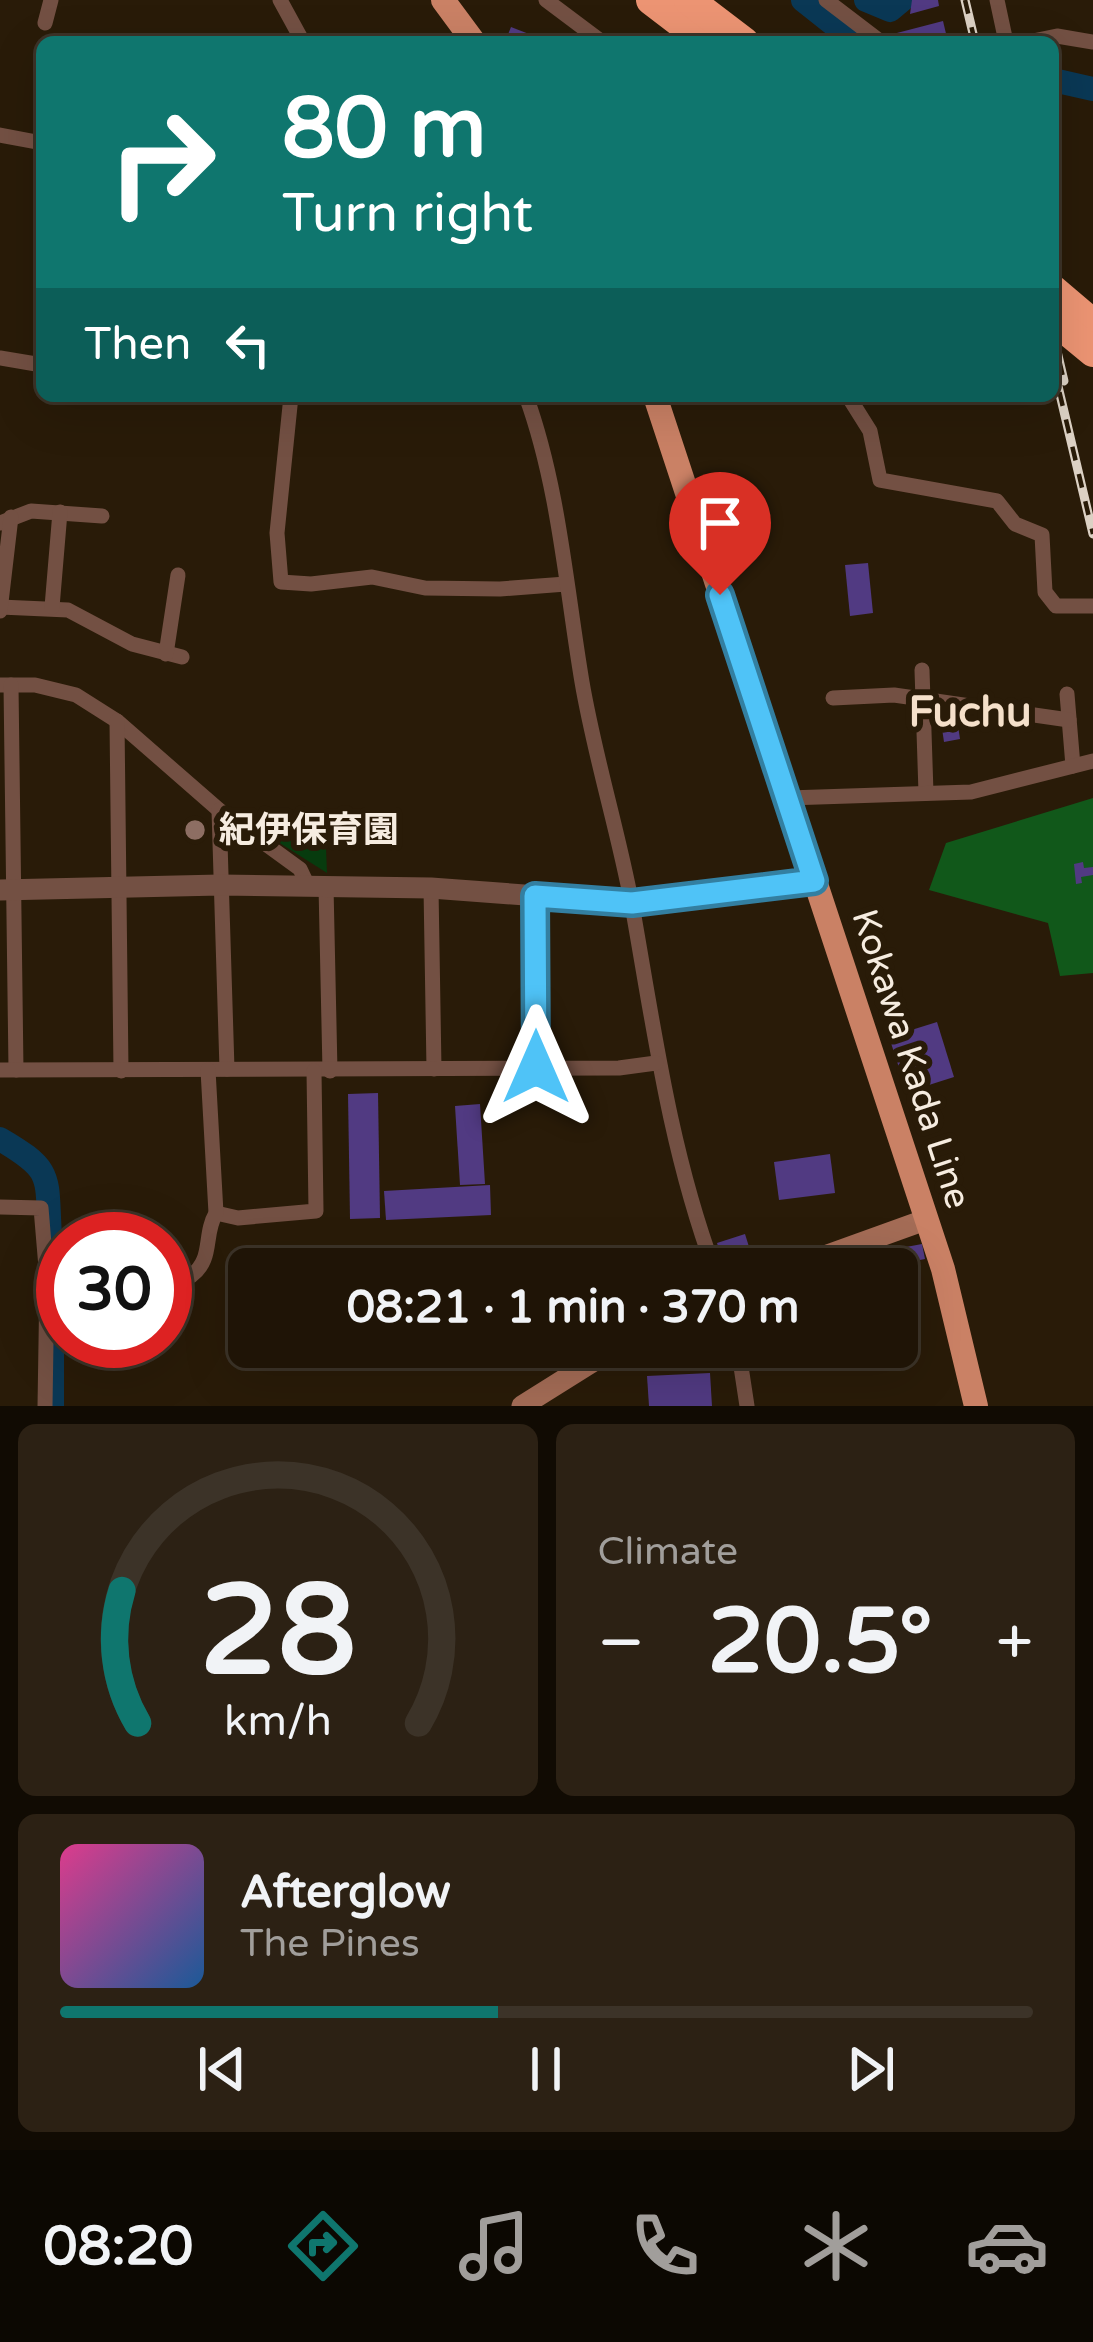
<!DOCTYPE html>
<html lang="en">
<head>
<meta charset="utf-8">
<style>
	body { margin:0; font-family:"Varela Round","Noto Sans JP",sans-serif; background:#2c2114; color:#f1f3f6; height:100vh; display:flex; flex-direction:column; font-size:45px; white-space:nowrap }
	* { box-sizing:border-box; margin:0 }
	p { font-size:39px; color:#a19e9b }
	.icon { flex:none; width:66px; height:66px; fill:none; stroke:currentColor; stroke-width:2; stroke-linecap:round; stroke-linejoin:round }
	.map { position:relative; height:1406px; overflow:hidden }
	.details { display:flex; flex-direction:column; gap:18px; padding:18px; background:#110b03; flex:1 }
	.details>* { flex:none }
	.top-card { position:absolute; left:36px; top:36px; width:1023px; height:366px; border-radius:18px; box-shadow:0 12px 48px #0002,0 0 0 3px #3c3328; background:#0f766e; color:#fff; overflow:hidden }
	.speed { position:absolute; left:36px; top:1212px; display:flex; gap:24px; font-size:60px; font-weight:700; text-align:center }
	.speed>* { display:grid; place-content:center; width:156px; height:156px; border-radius:50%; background:#1f1406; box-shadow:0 12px 48px #0002,0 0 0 3px #3c3328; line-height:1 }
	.speed .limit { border:18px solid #d22; background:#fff; color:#111 }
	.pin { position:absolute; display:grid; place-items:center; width:102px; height:102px; color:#fff; margin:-123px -51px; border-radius:50% 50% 50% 0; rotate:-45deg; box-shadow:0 0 12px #0007 }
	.pin .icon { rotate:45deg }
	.me { position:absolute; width:132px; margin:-66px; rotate:0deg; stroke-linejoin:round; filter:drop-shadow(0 0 9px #0008) }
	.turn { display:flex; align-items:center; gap:42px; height:252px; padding:0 48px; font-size:54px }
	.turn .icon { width:156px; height:156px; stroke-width:2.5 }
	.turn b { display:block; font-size:84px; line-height:102px }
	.then { display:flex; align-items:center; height:114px; padding:0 48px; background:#0003; gap:24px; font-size:45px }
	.big { font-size:90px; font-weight:800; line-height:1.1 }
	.details .tile { flex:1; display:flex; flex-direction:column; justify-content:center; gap:18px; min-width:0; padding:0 42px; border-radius:18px; background:#2c2114 }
	.details .dial { align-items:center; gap:0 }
	.dial svg { height:312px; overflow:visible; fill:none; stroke:#3c3328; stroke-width:7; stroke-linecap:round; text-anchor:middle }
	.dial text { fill:#f1f3f6; stroke:none }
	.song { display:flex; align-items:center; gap:36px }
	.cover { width:144px; height:144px; border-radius:18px; background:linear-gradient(135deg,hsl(330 70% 55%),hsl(210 70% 35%)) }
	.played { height:12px; border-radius:6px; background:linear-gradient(90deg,#0f766e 45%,#3c3328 45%) }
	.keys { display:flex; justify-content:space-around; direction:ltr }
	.heat { display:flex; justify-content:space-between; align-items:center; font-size:66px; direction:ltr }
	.details .tiles { flex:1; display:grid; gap:18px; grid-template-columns:1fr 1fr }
	.tile:last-child { grid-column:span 2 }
	.trip { position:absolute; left:228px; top:1248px; width:690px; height:120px; border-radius:18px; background:#1f1406; box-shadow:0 12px 48px #0002,0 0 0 3px #3c3328; font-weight:800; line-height:120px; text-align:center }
	.tab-bar { display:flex; height:192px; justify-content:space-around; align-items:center; background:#0c0802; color:#a19e9b }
	.tab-bar .icon { width:84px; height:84px }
	.tab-bar .selected { color:#0f766e }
	.tab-bar b { font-size:54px; color:#f1f3f6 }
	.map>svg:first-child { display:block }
</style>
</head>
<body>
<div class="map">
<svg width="1093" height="1406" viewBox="0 0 1093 1406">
	<rect width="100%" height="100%" fill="#291b08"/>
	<path fill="#073b0e" d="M325,823L327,873L256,828Z"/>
	<path fill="#11581a" d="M1093,798V973L1060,976L1048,923L929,890L946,843Z"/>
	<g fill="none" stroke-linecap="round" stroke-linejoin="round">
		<g stroke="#0a3855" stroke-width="24">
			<path d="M803,0L856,42"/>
			<path d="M866,0L890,10L902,0"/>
			<path d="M1053,80L1093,89"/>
			<path d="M0,1139C55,1171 46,1176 50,1236"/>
			<path d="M52,1271V1406"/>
		</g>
	</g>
	<g fill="#513a82">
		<path d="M912,0H938L939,6L910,14Z"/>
		<path d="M943,21L948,42H899L894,38L893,34Z"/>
		<path d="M511,27L529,34L526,42H505Z"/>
		<path d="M868,563L873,613L850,616L845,565Z"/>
		<path d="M956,712L960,739L944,742L940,715Z"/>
		<path d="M1083,862L1084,868L1093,867V875L1081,877L1082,883L1076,884L1074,864Z"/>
		<path d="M937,1022L954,1077L907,1092L889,1037Z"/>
		<path d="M378,1093L380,1218L350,1219L348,1094Z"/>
		<path d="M480,1104L485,1184L460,1185L455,1106Z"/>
		<path d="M830,1154L835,1193L779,1200L774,1162Z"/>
		<path d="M490,1185L491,1215L386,1220L384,1191Z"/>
		<path d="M745,1234L756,1269H725L717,1243Z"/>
		<path d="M922,1244L925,1259L909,1262L906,1247Z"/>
		<path d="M710,1373L712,1406H649L647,1376Z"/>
	</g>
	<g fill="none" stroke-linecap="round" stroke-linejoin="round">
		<g stroke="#735043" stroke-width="15">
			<path d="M280,0L303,42"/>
			<path d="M546,0L602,42"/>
			<path d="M826,0L881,42"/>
			<path d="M997,0L1006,42"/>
			<path d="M45,23L51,0"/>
			<path d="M1028,42L1057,36L1093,42"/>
			<path d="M0,135L42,143"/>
			<path d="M0,358L42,365"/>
			<path d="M291,396L277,533L281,582L311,584L372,577L425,588L500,589L566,584"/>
			<path d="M526,396C559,487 566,587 582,682C595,758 618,830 632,905C654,1029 670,1150 714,1269"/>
			<path d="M757,396H767"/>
			<path d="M848,396L870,431L880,480L997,501L1015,524L1042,535L1045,592L1056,606H1093"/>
			<path d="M0,523L31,511L102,516"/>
			<path d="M0,607L68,610L132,644L182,657"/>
			<path d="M52,607L60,512"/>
			<path d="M0,611L11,517"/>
			<path d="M166,654L178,575"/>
			<path d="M922,670L926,793"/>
			<path d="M0,685H35L76,695L117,721L219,810L300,869L308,886"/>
			<path d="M11,685L16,1070"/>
			<path d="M1067,694L1073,766"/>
			<path d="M833,698L894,695L1069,720"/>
			<path d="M117,721L121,1071"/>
			<path d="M788,798L971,792L1093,761"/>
			<path d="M219,810L227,1069"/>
			<path d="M326,886L330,1071"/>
			<path d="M431,888L434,1069"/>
			<path d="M535,896L536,1068"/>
			<path d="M0,1070L619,1068L656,1063"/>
			<path d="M0,1207L41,1208L47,1279"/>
			<path d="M216,1213L238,1218L316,1211L314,1071"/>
			<path d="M165,1277L191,1276C214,1259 203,1235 216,1213L208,1070"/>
			<path d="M738,1347L747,1406"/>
			<path d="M45,1406L47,1279L63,1278"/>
		</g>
		<path stroke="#735043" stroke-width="21" d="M0,890L220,885L431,888L632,903L814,881"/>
		<g stroke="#a46c56" stroke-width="21">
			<path d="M789,1269L925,1220"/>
			<path d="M522,1406L616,1347"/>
		</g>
		<g stroke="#ca8165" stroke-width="24">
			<path d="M443,0L474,42"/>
			<path d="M655,396L943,1269L976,1406"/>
		</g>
		<g stroke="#ec9473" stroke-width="30">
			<path d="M651,0L706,42"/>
			<path d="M689,0L744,42"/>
			<path d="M1053,290L1093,324"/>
			<path d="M1053,319L1093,352"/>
		</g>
		<g stroke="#dcd1c4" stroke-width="9">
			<g id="rail">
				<path d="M965,0L975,42"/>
				<path d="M1053,334L1064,381"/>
				<path d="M1053,365L1093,534"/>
			</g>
		</g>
		<use href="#rail" stroke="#291b08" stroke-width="4.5" stroke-dasharray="14" stroke-linecap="butt"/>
	</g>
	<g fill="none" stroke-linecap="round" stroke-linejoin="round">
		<g stroke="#337fa1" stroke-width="30">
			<path id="route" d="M536,1067L535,896L632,903L814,881L720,595"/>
		</g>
		<use href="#route" stroke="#4fc3f7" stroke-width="21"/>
	</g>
	<circle fill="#8d6e63" stroke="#291b08" stroke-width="4.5" cx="195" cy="830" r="12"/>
	<g text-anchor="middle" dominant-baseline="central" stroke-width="12" stroke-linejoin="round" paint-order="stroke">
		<g font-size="36" font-weight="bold" fill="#f6ece0" stroke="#291b08" text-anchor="start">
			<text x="219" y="830">紀伊保育園</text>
		</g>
		<g font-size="36" fill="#f6ece0" stroke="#291b08">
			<text transform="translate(911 1059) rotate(72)">Kokawa Kada Line</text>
		</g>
		<g font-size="42" font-weight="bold" fill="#f5e0ca" stroke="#291b08">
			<text x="970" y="712">Fuchu</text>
		</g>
	</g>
</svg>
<div class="speed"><div class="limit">30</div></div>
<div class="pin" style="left:720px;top:595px;background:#d93025"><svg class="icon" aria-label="arrive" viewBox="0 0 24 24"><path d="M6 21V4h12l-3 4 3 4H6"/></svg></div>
<svg class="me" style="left:536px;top:1067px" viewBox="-20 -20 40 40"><path d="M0-17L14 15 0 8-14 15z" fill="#4fc3f7" stroke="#fff" stroke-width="4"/></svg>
<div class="trip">08:21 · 1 min · 370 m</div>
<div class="top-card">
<div class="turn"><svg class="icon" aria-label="right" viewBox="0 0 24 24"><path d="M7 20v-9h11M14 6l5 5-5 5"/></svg><div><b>80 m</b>Turn right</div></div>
<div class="then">Then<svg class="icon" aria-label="left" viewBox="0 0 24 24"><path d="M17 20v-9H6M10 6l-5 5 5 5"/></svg></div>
</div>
</div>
<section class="details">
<div class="tiles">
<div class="tile dial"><svg viewBox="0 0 100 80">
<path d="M14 69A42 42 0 1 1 86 69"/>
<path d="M14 69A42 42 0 0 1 10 35" stroke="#0f766e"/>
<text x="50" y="56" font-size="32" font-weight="700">28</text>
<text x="50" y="72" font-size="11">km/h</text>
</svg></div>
<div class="tile"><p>Climate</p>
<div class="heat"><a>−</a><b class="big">20.5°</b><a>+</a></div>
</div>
<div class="tile">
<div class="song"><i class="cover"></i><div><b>Afterglow</b><p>The Pines</p></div></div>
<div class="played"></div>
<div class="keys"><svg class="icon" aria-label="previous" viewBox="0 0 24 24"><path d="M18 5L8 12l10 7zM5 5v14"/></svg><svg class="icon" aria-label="pause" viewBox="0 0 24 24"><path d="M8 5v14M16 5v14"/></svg><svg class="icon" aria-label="next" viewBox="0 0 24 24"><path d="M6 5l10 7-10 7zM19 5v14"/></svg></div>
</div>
</div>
</section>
<nav class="tab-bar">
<b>08:20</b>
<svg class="icon selected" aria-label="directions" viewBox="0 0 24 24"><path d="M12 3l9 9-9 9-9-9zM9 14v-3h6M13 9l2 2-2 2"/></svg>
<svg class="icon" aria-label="music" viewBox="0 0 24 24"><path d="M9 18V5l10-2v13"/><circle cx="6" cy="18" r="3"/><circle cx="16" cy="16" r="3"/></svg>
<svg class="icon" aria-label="phone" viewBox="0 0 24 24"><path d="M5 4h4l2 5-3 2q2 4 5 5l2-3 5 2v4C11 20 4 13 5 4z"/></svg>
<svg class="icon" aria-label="climate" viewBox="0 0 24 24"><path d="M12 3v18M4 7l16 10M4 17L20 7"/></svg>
<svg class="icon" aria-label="car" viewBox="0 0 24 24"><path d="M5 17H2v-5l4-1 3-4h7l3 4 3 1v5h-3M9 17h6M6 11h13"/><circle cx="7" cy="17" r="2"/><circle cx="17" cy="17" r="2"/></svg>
</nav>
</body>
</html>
